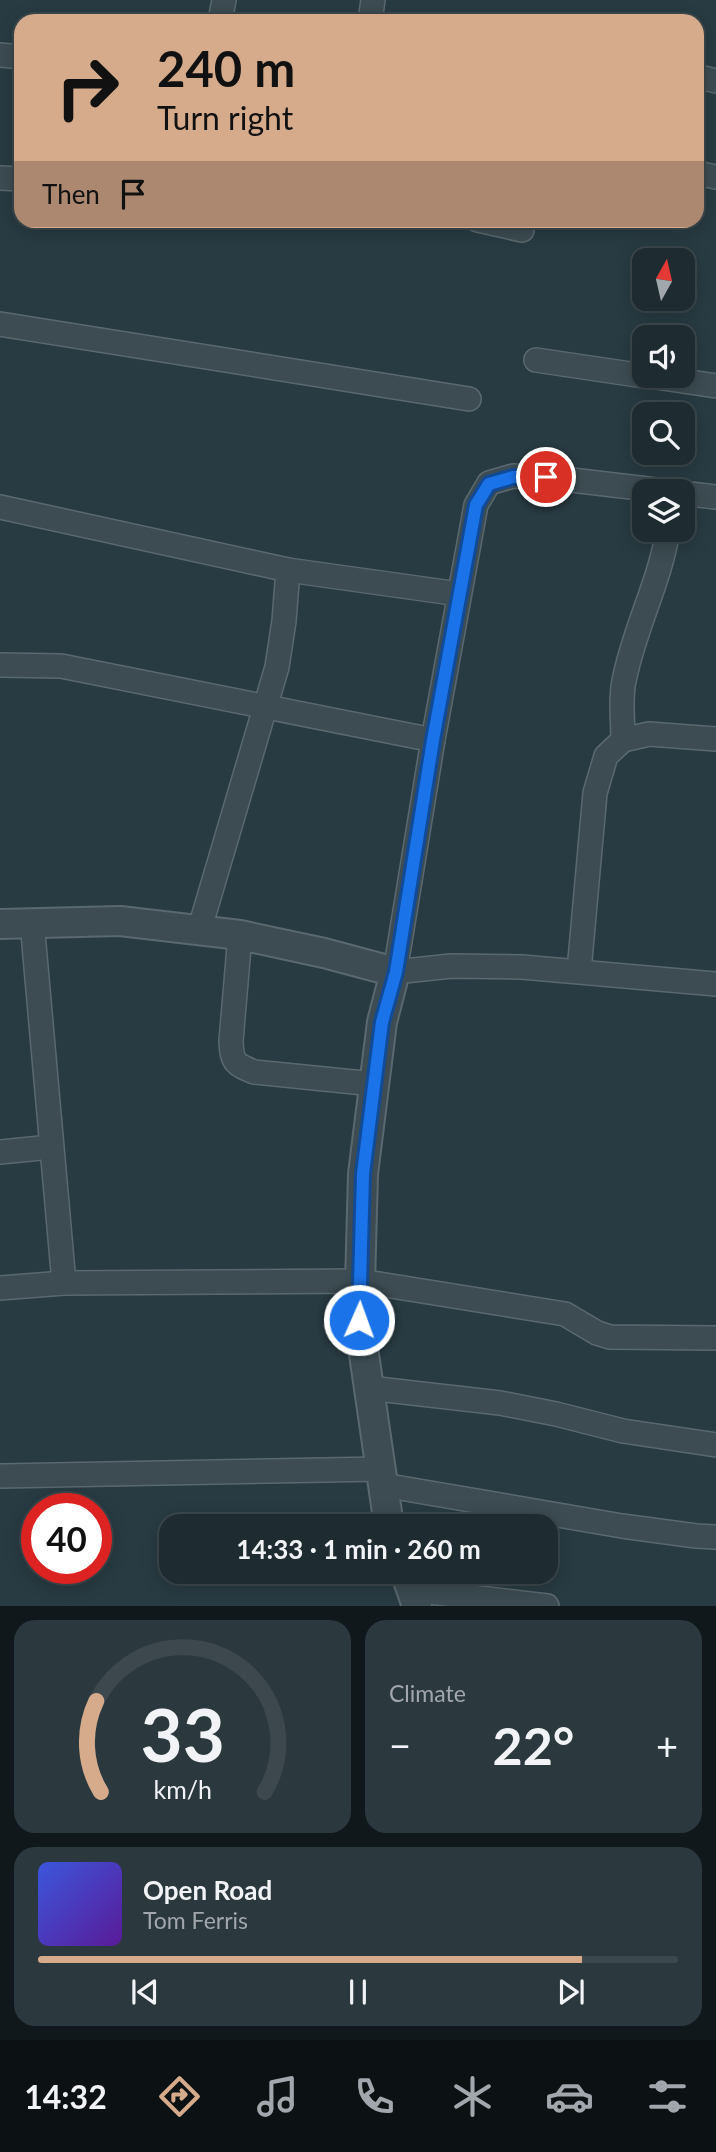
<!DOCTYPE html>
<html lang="en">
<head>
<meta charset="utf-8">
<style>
	body { margin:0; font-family:Lato,sans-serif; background:#2b383e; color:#f1f3f6; height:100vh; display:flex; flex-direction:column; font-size:26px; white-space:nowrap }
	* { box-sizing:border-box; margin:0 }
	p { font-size:23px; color:#a1a7ac }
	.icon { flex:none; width:38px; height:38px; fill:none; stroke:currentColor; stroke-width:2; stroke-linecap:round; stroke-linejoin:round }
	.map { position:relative; height:1606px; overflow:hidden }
	.details { display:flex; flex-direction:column; gap:14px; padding:14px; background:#10181c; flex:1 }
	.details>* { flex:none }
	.guide { position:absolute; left:14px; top:14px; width:690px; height:214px; border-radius:21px; box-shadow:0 4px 18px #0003,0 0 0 2px #3c484d; background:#d6ab8b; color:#111; overflow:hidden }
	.needle { width:46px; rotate:8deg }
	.fabs { position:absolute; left:632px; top:248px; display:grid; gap:14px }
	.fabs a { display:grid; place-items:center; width:63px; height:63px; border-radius:14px; background:#1e2c32; box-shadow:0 4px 18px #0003,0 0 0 2px #3c484d; font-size:35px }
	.speed { position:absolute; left:21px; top:1493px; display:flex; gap:14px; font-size:35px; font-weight:700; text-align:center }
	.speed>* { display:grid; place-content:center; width:91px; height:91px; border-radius:50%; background:#1e2c32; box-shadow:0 4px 18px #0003,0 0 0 2px #3c484d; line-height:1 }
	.speed .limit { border:10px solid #d22; background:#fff; color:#111 }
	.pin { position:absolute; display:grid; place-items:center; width:60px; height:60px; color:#fff; margin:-30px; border:4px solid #fff; border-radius:50%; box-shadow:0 2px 7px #0007 }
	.me { position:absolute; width:77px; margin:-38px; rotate:2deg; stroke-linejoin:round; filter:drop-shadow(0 0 5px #0008) }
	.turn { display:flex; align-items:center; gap:24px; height:147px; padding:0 28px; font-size:32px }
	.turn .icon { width:91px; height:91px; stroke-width:2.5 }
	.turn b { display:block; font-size:49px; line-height:60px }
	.then { display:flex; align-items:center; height:66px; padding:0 28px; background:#0003; gap:14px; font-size:26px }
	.big { font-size:52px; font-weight:700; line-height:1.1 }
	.details .card { flex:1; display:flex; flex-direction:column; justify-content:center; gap:10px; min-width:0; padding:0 24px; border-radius:21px; background:#2b383e }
	.details .dial { align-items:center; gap:0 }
	.dial svg { height:182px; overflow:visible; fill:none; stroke:#3c484d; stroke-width:7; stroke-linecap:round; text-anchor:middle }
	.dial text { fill:#f1f3f6; stroke:none }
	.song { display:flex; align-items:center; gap:21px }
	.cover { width:84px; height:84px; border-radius:10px; background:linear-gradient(135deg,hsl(230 70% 55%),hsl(270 70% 35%)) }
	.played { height:7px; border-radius:4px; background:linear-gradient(90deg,#d6ab8b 85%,#3c484d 85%) }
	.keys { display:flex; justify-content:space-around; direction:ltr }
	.heat { display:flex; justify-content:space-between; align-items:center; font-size:38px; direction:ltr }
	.details .tiles { flex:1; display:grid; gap:14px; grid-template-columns:1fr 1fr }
	.card:last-child { grid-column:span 2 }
	.trip { position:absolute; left:159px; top:1514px; width:399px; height:70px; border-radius:21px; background:#1e2c32; box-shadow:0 4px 18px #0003,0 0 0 2px #3c484d; font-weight:700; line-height:70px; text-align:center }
	.menu { display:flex; height:112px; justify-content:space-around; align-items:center; background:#0c1214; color:#a1a7ac }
	.menu .icon { width:49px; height:49px }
	.menu .active { color:#d6ab8b }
	.menu b { font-size:32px; color:#f1f3f6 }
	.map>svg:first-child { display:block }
</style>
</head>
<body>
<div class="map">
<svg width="716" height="1606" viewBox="0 0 716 1606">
	<rect width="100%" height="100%" fill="#283b42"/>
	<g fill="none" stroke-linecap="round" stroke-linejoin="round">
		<g stroke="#5a696f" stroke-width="26">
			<g id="minor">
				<path d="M220,21L224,0"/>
				<path d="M370,21L373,0"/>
				<path d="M0,55L21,57"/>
				<path d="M696,76L716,81"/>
				<path d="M696,173L716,177"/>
				<path d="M0,178L21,179"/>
				<path d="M478,220L522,230"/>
				<path d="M0,324L469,399"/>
				<path d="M536,360L644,376"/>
				<path d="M649,376L716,386"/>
				<path d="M673,492L546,477L513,476L489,483L476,505L433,740L395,972L451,966L522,967L716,984"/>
				<path d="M682,493L716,497"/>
				<path d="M0,507L288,570L459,594"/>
				<path d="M0,665L61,666L433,740"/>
				<path d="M623,740C623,721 620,699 624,681C634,629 660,582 668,530"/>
				<path d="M32,922L64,1283"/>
				<path d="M199,931L277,667L284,621L288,570"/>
				<path d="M240,935L231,1041C232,1063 235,1064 254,1072L374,1084"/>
				<path d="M579,971L595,793L606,756L623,740L649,734L716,739"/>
				<path d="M0,1152L51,1147"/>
				<path d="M0,1288L64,1283L360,1281L565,1314L597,1333L610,1337L716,1338"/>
				<path d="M369,1388L500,1403L556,1414L623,1431L716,1445"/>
				<path d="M0,1476L381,1469"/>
				<path d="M383,1485L622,1526L696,1536L716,1537"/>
				<path d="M412,1590L547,1606"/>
			</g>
		</g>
		<g stroke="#5a696f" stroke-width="32">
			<g id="tertiary">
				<path d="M0,924L120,921L240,935L324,953L395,972L382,1022L363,1174L359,1320L389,1526"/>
				<path d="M405,1572L417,1606"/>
			</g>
		</g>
		<use href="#minor" stroke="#3c4c52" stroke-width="23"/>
		<use href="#tertiary" stroke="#3c4c52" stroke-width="28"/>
	</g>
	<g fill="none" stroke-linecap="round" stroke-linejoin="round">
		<g stroke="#114b97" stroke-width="18">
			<path id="route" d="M359,1320L363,1174L382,1022L396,972L433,740L476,505L489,484L513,477H546"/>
		</g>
		<use href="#route" stroke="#1a73e8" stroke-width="12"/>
	</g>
</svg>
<div class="fabs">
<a><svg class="needle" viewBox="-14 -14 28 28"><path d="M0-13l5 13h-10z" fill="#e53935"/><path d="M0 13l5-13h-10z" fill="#a1a7ac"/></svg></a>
<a><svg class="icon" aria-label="sound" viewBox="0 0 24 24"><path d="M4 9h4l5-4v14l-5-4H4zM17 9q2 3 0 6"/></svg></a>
<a><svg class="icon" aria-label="search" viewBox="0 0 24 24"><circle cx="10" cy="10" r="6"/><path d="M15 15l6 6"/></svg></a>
<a><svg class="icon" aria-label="layers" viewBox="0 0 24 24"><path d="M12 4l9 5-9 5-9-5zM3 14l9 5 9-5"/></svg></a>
</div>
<div class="speed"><div class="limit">40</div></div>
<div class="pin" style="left:546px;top:477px;background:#d93025"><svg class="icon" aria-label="arrive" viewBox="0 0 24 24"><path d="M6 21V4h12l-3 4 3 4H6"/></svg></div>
<svg class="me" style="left:359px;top:1320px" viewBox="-20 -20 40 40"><circle r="17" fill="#1a73e8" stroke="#fff" stroke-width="3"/><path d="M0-11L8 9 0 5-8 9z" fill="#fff"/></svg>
<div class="trip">14:33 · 1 min · 260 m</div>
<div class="guide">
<div class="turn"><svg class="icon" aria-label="right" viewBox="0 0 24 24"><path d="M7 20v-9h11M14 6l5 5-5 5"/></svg><div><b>240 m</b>Turn right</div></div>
<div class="then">Then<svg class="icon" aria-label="arrive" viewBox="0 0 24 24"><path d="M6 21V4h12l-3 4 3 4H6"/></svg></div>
</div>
</div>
<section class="details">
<div class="tiles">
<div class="card dial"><svg viewBox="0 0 100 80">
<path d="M14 69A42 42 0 1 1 86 69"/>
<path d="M14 69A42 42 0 0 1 12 29" stroke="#d6ab8b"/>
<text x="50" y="56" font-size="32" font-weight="700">33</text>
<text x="50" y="72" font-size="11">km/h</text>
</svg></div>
<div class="card"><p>Climate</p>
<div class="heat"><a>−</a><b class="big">22°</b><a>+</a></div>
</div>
<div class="card">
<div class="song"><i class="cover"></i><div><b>Open Road</b><p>Tom Ferris</p></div></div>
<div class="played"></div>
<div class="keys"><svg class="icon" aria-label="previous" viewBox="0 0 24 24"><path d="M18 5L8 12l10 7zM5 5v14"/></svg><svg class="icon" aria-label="pause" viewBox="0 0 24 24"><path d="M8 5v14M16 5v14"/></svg><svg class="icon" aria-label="next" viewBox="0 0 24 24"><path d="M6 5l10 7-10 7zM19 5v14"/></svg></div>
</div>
</div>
</section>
<nav class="menu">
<b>14:32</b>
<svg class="icon active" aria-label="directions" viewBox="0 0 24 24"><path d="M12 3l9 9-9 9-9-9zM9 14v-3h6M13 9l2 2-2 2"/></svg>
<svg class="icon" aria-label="music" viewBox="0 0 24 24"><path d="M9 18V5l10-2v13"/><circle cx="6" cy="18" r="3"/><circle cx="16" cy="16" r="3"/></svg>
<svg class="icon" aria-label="phone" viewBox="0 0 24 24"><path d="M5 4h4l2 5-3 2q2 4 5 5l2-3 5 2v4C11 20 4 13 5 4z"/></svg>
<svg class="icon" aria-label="climate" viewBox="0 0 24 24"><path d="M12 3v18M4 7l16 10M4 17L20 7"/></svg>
<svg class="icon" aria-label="car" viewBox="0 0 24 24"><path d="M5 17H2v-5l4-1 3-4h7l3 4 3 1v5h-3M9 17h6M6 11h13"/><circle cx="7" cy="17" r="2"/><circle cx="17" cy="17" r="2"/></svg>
<svg class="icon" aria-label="filters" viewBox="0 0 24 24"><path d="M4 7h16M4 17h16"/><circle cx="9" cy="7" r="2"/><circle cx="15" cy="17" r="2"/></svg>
</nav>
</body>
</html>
